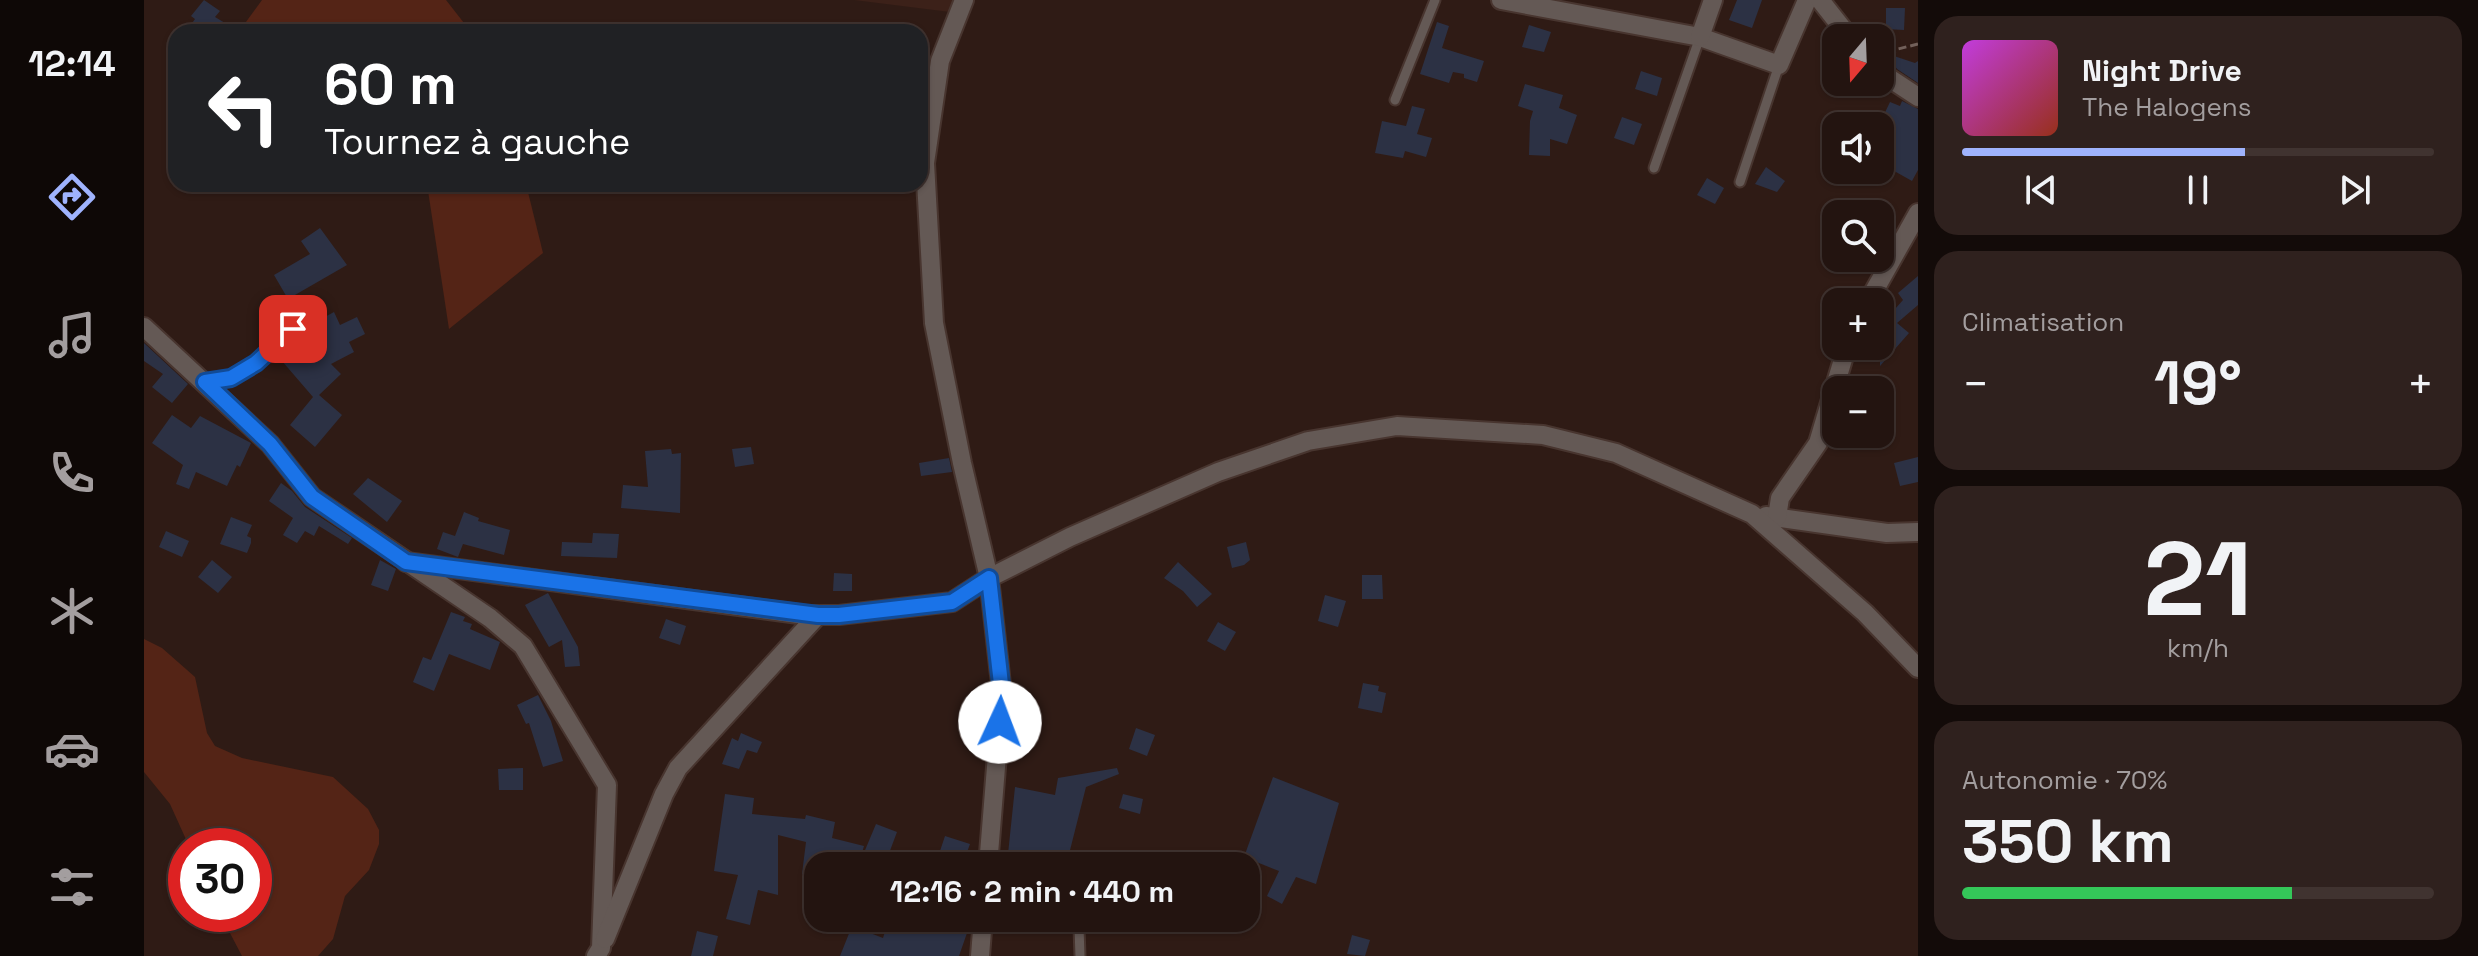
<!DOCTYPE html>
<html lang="fr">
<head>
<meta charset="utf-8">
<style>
	body { margin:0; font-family:"Space Grotesk",sans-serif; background:#2f211e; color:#f1f3f6; height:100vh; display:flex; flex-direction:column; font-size:30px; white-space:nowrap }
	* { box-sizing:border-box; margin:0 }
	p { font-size:26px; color:#a39e9f }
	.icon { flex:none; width:44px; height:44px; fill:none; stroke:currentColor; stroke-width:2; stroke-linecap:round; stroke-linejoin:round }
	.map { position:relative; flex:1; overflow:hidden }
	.details { display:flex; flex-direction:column; gap:16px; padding:16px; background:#130b09; width:560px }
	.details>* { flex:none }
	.banner { position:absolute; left:24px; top:24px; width:760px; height:168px; border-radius:24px; box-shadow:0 2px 6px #0004,0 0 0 2px #403330; background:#202124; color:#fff; overflow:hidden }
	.needle { width:52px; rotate:199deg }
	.tools { position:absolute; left:1678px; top:24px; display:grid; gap:16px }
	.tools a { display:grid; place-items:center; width:72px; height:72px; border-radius:16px; background:#231410; box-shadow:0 2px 6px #0004,0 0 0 2px #403330; font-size:40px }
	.speed { position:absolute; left:24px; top:828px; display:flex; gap:16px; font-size:40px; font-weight:700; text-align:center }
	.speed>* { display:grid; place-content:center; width:104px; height:104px; border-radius:50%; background:#231410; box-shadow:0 2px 6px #0004,0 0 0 2px #403330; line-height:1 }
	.speed .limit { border:12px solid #d22; background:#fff; color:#111 }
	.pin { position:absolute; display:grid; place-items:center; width:68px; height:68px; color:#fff; margin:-34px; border-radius:16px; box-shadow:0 4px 12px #0006 }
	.me { position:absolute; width:88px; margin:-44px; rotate:2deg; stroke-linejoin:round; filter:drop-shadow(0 0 6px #0008) }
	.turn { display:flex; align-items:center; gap:28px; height:168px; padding:0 24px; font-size:36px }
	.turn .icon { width:104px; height:104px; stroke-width:2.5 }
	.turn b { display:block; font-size:56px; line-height:68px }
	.big { font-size:60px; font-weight:600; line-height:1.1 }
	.details .widget { flex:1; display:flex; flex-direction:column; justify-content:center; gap:12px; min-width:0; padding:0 28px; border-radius:24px; background:#2f211e }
	.details .dial { align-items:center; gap:0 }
	.dial b { font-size:104px; line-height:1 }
	.song { display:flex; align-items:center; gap:24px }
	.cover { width:96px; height:96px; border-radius:12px; background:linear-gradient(135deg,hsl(290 70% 55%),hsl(10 70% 35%)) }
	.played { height:8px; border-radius:4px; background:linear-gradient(90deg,#9fb3fd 60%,#403330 60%) }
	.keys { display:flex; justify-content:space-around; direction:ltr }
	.heat { display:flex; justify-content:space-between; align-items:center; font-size:44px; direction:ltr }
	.charge { height:12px; border-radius:6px; background:linear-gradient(90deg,#34c759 70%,#403330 0) }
	.trip { position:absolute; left:660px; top:852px; width:456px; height:80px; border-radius:24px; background:#231410; box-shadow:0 2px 6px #0004,0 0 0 2px #403330; font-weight:600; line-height:80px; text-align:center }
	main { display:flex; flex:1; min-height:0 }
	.tab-bar { display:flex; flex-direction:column; width:144px; justify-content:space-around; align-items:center; background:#0e0806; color:#a39e9f }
	.tab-bar .icon { width:56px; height:56px }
	.tab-bar .on { color:#9fb3fd }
	.tab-bar b { font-size:36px; color:#f1f3f6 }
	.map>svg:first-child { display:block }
</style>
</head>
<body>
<main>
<nav class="tab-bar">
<b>12:14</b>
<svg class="icon on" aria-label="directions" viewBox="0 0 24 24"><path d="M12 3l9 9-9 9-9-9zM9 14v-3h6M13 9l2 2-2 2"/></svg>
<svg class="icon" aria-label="music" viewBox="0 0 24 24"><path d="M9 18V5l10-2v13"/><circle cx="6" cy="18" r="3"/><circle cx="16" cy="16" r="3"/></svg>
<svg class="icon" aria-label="phone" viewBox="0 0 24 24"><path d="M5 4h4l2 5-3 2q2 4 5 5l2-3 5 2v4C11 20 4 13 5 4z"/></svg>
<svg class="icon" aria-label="climate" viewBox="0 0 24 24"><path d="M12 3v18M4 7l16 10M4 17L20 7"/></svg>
<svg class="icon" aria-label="car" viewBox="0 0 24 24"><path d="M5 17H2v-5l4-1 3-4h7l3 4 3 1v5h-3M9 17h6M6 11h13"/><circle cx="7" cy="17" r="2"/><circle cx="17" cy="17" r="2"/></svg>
<svg class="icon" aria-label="filters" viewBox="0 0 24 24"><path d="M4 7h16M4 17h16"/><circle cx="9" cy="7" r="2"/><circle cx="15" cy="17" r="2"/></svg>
</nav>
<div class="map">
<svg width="1774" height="956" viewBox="0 0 1774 956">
	<rect width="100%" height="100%" fill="#2f1b15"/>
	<path fill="#3c2119" d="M710,0H810L806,12Z"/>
	<g fill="#542416">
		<path d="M118,0H302L327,32H106L99,26Z"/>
		<path d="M283,184H382L399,253L305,329Z"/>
		<path d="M0,639L18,648L51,677L63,733L71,746L98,758L189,777L224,809L235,830V844L225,870L201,896L189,939L174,956H98L76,914H110V846H45L26,804L0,772Z"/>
	</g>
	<g fill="#2c3144">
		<path d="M60,0L76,11L71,17L96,32H42L51,19L47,16Z"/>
		<path d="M1593,0H1618L1608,28L1585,20Z"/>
		<path d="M1742,8H1761L1760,30L1742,29Z"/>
		<path d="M1293,22L1305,26L1298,48L1340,61L1333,82L1320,78V74L1309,72L1305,83L1276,74Z"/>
		<path d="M1385,25L1407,32L1400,52L1378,47Z"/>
		<path d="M1741,53L1771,63L1774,61V83L1753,69Z"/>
		<path d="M1497,71L1518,78L1513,96L1491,89Z"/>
		<path d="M1381,84L1419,95L1415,108L1433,115L1423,144L1406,139V156L1385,155L1386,121L1389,111L1374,106Z"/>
		<path d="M1758,101L1774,109V170L1768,181L1736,163V123L1746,102L1756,106Z"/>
		<path d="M1268,106L1281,109L1273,134L1288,138L1282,157L1261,151L1259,158L1231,153L1238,121L1262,126Z"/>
		<path d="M1478,117L1498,124L1490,145L1470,138Z"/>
		<path d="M1622,167L1641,181L1633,192L1611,184Z"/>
		<path d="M1563,178L1580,188L1571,204L1553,195Z"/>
		<path d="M176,228L203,265L144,299L130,275L166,254L157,241Z"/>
		<path d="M1774,276V305L1753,323L1765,333L1736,366V326L1759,300L1754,293Z"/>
		<path d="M190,312L196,325L213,317L221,334L205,342L210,352L187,364L197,374L175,395L198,415L171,447L146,425L169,397L138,361L170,332L166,325Z"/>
		<path d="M0,343L44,384L28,403L8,387L19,374L0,361Z"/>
		<path d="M28,415L47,428L56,416L107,443L96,467L93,465L83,486L52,472L45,489L32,484L39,465L8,443Z"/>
		<path d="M607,447L610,464L591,467L588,449Z"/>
		<path d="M527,449L528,454L537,453L536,513L477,508L479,485L504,487L501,451Z"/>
		<path d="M1774,457V482L1756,486L1750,463Z"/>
		<path d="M805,458L808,472L777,476L775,463Z"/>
		<path d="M224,478L258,501L243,522L209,494Z"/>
		<path d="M137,483L148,491L161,507L208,538L204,544L175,526L170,536L161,531L153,543L139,535L149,518L125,501Z"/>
		<path d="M320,512L335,518L334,521L366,530L360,555L319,544L314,557L293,549L299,532L311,536Z"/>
		<path d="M87,517L108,525L103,536L107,538V543L103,553L76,544Z"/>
		<path d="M22,531L45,541L38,557L15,547Z"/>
		<path d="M449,533L475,534L473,558L417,556L418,542L448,543Z"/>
		<path d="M1102,542L1106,560L1100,565L1088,568L1083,547Z"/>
		<path d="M68,560L88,577L74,593L54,577Z"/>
		<path d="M236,560L252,569L244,591L227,585Z"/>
		<path d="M1034,562L1068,594L1053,607L1039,591L1020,578Z"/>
		<path d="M690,573L708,574V591H689Z"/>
		<path d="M1218,575H1238L1239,599H1218Z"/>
		<path d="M404,593L434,647L436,666L421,667L418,640L405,647L381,605Z"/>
		<path d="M1181,595L1202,601L1194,627L1174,621Z"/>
		<path d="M307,612L321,617L319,621L328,624L326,629L356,642L346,670L305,654L290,691L269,682L279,657L287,660Z"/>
		<path d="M522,619L542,626L536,645L515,638Z"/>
		<path d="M1074,622L1092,632L1081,651L1063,641Z"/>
		<path d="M1219,683L1235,686L1234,691L1242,693L1238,713L1214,708Z"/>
		<path d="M394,695L407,721L419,761L399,767L385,723L382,724L373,705Z"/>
		<path d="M992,728L1011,735L1003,756L985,749Z"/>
		<path d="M597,733L618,742L613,753L603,750L595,769L578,764L588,738L594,741Z"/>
		<path d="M379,768V790H355L354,769Z"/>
		<path d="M973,768L975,774L942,787L922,866L864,854L871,787L911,795L914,778Z"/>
		<path d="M1129,777L1195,803L1172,884L1152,877L1138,904L1123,896L1135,871L1100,857Z"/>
		<path d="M581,794L610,798L608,814L661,819L662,815L691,822L688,838L720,846L714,866H674V877L658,874L662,842L634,835V895L614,890L606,925L582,919L594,875L570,871Z"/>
		<path d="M979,794L999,799L996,814L975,808Z"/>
		<path d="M732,824L753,832L741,864L719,855Z"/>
		<path d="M801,836L826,844L818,866H791Z"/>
		<path d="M778,918L823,933L815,956H696L708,926L739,938L744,922L773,932Z"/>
		<path d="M553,931L574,936L569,956H547Z"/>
		<path d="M1208,935L1226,940L1221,956L1203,954Z"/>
	</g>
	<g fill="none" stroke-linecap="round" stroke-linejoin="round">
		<g stroke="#48352f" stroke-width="13">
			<g id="lane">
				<path d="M1251,100L1291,0"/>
				<path d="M1510,168L1556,37"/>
				<path d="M1596,182L1635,65"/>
				<path d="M61,382L87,378L112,363L168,313"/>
				<path d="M936,956L935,928L938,918"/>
			</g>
		</g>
		<g stroke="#48352f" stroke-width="22">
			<g id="street">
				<path d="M820,0L796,61L781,163L790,323L818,463L845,578L858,693L844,866"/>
				<path d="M1357,0L1556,37L1635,65L1663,0"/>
				<path d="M1676,0L1706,38"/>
				<path d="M1556,37L1569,0"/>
				<path d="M1736,72L1774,97"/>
				<path d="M1724,302L1774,213"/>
				<path d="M0,327L126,444L168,497L346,618L379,646L463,785L457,948L452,956"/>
				<path d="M1622,516L1743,533L1774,532"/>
				<path d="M1633,517L1636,498L1674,443L1703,346"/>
				<path d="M262,562L662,615H695L808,602L845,578L926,537L1074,472L1164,441L1253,426L1399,435L1472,453L1608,514L1721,613L1774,668"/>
				<path d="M461,939L520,794L534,768L674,615"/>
				<path d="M836,956L839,918"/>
			</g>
		</g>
		<path stroke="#72605a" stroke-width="3" stroke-dasharray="8 4" stroke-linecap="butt" d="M1745,56L1754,49L1774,44"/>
		<use href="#lane" stroke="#645955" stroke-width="9"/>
		<use href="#street" stroke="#645955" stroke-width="18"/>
	</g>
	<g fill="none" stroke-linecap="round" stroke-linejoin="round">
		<g stroke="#114b97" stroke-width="20">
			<path id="route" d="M149,329L112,363L87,378L61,382L126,444L168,497L262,562L674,615H695L808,602L845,578L858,693L856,722"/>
		</g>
		<use href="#route" stroke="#1a73e8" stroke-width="14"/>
	</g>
</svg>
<div class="tools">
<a><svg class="needle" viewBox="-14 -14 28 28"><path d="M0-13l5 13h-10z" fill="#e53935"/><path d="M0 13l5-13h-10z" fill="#a39e9f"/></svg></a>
<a><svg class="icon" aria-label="sound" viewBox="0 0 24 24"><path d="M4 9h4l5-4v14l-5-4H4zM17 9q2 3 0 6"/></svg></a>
<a><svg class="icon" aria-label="search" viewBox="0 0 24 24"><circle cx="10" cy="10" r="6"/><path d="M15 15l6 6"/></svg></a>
<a>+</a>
<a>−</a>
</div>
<div class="speed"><div class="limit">30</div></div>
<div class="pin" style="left:149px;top:329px;background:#d93025"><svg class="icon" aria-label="arrive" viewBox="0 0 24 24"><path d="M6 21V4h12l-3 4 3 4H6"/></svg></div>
<svg class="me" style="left:856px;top:722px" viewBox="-20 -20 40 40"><circle r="19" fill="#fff"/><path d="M0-13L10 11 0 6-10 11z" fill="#1a73e8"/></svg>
<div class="trip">12:16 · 2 min · 440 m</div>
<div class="banner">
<div class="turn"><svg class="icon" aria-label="left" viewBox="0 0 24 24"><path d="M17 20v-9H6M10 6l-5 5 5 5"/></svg><div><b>60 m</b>Tournez à gauche</div></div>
</div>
</div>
<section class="details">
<div class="widget">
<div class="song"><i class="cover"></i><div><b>Night Drive</b><p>The Halogens</p></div></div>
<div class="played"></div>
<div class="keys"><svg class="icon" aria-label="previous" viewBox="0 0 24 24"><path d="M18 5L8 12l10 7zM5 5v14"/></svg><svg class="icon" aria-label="pause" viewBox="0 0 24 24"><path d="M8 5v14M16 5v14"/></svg><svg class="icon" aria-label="next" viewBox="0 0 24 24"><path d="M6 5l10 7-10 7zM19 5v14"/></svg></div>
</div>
<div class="widget"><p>Climatisation</p>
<div class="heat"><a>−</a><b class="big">19°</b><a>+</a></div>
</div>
<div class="widget dial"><b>21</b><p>km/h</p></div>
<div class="widget"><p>Autonomie · 70%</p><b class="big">350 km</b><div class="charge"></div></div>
</section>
</main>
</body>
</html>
